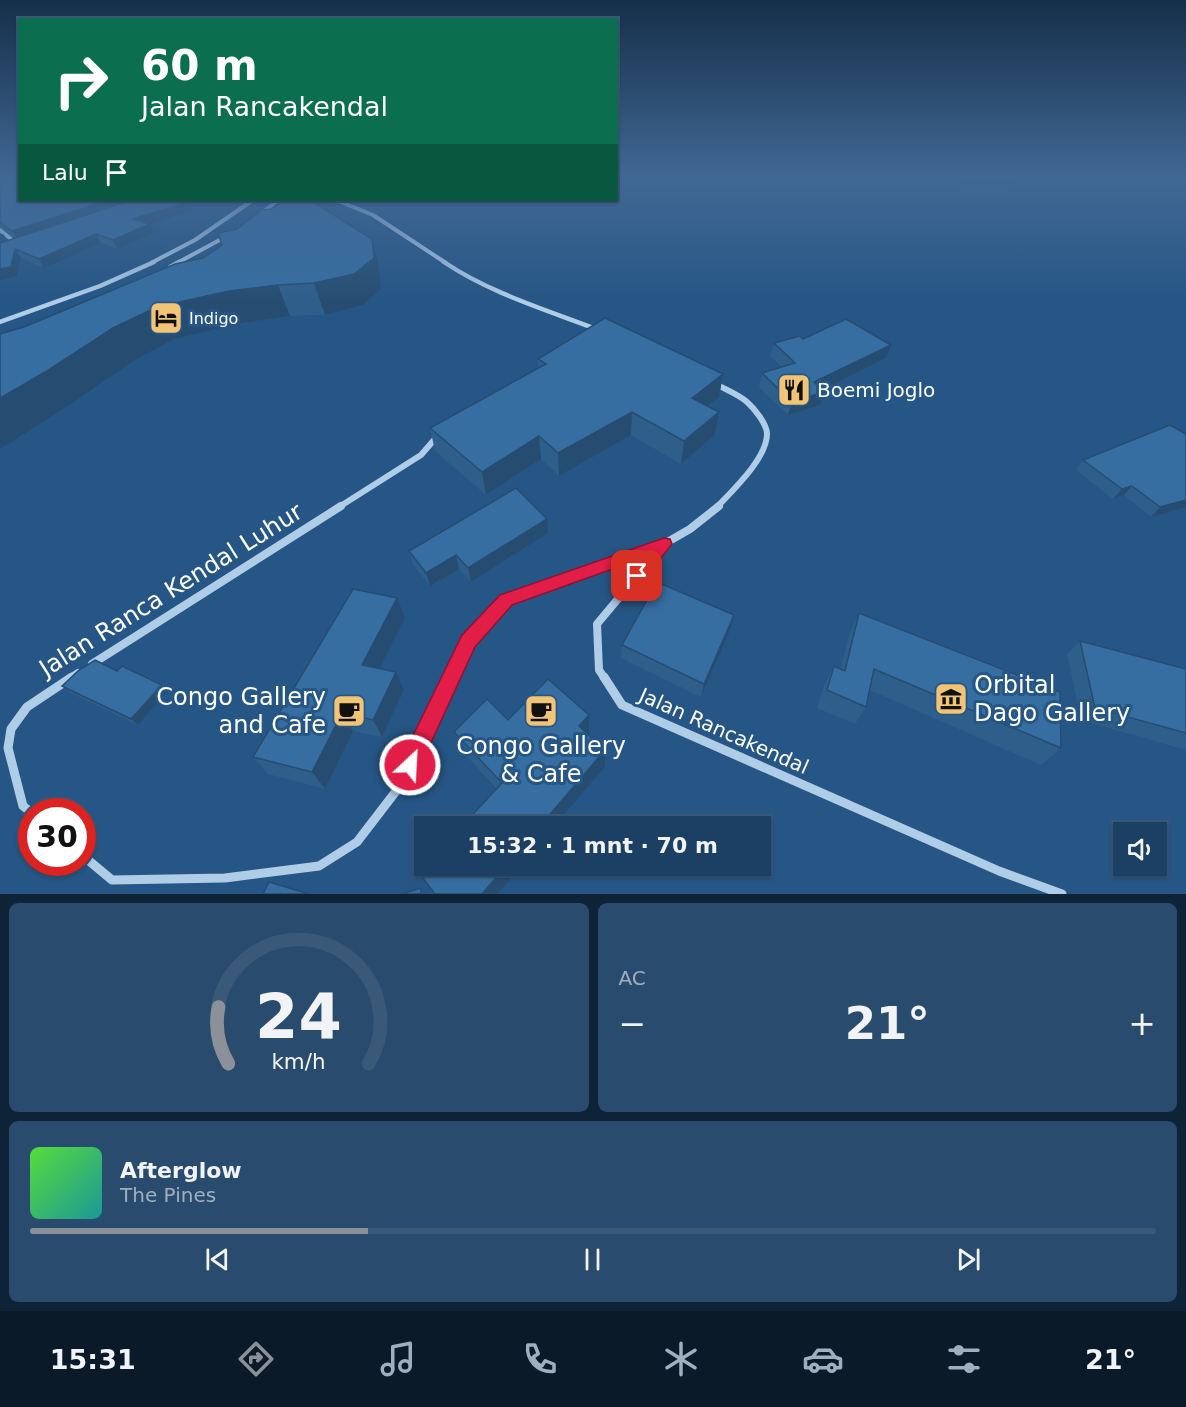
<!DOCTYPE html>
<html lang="id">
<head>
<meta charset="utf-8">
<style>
	body { margin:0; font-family:"DejaVu Sans",sans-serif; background:#294b6d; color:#f1f3f6; height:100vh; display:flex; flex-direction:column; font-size:22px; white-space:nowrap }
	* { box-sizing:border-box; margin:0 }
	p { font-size:20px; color:#a0afbf }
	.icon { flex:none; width:33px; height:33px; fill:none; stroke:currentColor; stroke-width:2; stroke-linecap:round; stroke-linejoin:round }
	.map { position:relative; height:894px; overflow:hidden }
	.sheet { display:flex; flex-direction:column; gap:9px; padding:9px; background:#0f2337; flex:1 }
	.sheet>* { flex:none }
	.banner { position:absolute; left:18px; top:18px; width:600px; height:183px; border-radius:0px; box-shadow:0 2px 4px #0004,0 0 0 2px #3a5978; background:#0b6e4f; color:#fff; overflow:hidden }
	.controls { position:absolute; left:1113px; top:822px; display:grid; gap:12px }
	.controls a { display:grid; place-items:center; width:54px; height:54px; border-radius:0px; background:#1c4064; box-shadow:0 2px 4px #0004,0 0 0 2px #3a5978; font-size:30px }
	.speed { position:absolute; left:18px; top:798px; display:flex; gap:12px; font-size:30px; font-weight:700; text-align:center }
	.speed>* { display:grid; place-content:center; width:78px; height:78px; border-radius:50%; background:#1c4064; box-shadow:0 2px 4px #0004,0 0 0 2px #3a5978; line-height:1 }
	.speed .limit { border:9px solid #d22; background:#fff; color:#111 }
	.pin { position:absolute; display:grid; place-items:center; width:51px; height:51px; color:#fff; margin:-26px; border-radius:12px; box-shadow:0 3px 9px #0006 }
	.me { position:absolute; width:66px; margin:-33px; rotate:25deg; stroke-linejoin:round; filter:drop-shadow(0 0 4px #0008) }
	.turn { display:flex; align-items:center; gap:21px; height:126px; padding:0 24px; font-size:27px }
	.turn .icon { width:78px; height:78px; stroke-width:2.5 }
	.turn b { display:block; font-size:42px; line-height:51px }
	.then { display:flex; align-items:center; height:57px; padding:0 24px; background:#0003; gap:12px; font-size:22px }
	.big { font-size:45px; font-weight:700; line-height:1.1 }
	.sheet .widget { flex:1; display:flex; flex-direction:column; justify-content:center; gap:9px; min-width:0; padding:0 21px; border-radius:9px; background:#294b6d }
	.sheet .dial { align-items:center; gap:0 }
	.dial svg { height:156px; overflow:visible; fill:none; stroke:#3a5978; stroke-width:7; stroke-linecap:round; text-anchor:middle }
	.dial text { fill:#f1f3f6; stroke:none }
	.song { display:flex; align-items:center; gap:18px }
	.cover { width:72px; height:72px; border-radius:9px; background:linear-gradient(135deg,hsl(110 70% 55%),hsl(180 70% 35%)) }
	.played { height:6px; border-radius:3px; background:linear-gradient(90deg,#8c9099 30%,#3a5978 30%) }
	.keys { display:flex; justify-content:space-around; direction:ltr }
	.heat { display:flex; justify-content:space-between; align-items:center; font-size:33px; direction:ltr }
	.sheet .tiles { flex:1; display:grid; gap:9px; grid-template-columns:1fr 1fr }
	.widget:last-child { grid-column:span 2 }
	.trip { position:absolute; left:414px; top:816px; width:357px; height:60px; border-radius:0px; background:#1c4064; box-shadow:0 2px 4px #0004,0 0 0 2px #3a5978; font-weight:700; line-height:60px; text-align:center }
	.menu { display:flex; height:96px; justify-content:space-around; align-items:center; background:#0b1a28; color:#a0afbf }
	.menu .icon { width:42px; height:42px }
	.menu .current { color:#8c9099 }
	.menu b { font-size:27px; color:#f1f3f6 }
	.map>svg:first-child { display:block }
</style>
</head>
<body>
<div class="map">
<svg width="1186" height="894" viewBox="0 0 1186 894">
	<rect width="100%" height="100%" fill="#265685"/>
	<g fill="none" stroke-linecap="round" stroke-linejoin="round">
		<g stroke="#b0cde8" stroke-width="4">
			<path d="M336,200L373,215L446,263"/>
			<path d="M260,214L279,200"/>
			<path d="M0,230L17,244L0,250"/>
			<path d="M151,263L195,240L253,200"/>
			<path d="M177,263L227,236"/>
		</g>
		<g stroke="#b0cde8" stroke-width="4.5">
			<path d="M444,262C490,293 544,309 596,329"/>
			<path d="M170,267L179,262"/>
			<path d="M0,322L100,286L154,262"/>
		</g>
		<g stroke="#b0cde8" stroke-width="6">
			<path d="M714,383C724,389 738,394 747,402C754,408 767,424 767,434C767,458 733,490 717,507"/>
			<path d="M339,507L421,455L434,440"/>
		</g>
		<g stroke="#b0cde8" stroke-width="8">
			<path d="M92,664L341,506"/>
			<path d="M69,679L78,673"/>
			<path d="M451,679L469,641L506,600L664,544"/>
			<path d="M605,679L599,670L597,624L664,544L690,529L719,506"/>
		</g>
		<g stroke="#b0cde8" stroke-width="9">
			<path d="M604,677L622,705L999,871L1062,894"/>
			<path d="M32,813L23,806L8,748L11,729L27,707L72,677"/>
			<path d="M82,855L112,880L225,878L319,866L357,842L400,786L452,677"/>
		</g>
	</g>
	<g fill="#2e5f8b">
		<path d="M0,177L194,210L149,224L154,233L118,249L101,243L44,268L21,258L17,276L3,234L8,241L16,238L0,227Z"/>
		<path d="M893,177H1056L1055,179L956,189L916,188L911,181H898Z"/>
		<path d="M175,264L379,268L381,289L363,305L325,315L290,316L243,323L174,339L133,361L71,404L24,327Z"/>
		<path d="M803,339L886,358L822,390L820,405L788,415L759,387L762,373L782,367L770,356L774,343Z"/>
		<path d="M538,359L723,374L719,397L707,406L719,412L715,435L681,464L631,435L559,476L541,459L486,495L435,451L430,428L538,368Z"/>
		<path d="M1186,434V507L1151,517L1124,495L1113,499L1076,470L1083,460Z"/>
		<path d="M548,533L471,582L459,569L430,586L413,565L409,551Z"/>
		<path d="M859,613L1061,748L1041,765L870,690L866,707L855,724L817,708L824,685L834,666L840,669L850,632Z"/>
		<path d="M405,618L379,668L404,690L382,737L353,731L325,789L268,774L253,757Z"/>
		<path d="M731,628L701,697L621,658L622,645Z"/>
		<path d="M1080,641L1186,669V750L1081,720L1067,654Z"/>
		<path d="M117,671L162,685L168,691L138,725L69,692L62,686Z"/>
		<path d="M508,720L589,733L588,734L605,750V767L554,826H462L497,789L460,749L454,732Z"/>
		<path d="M426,866H522L498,894H433L419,873Z"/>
	</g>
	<g fill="#264d71">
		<path d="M1014,177H1056L1055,179L956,189L958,182Z"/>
		<path d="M109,200H138L18,239L12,231Z"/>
		<path d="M191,201L194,210L138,228L133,219Z"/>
		<path d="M150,224L154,233L118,249L113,240Z"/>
		<path d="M3,234L9,243L0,246V235Z"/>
		<path d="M96,234L101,243L44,268L39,259Z"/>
		<path d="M372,239L379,268L381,289L363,305L325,315L314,283Z"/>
		<path d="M15,249L21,258L17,276L0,280V269Z"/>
		<path d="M278,285L290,316L243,323L174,339L133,361L71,404L0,449V398L113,328L157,307L229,291Z"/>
		<path d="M891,345L886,358L810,396L814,382Z"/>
		<path d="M723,374L719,397L689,421L692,398Z"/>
		<path d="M824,392L820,405L788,415L792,402Z"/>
		<path d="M632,412L631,435L559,476L558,453Z"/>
		<path d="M719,412L715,435L681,464L684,441Z"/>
		<path d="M539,436L541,459L486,495L482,472Z"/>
		<path d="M1132,486L1124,495L1113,499L1122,489Z"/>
		<path d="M1186,500V507L1151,517L1160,507Z"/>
		<path d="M547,519L548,533L471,582L468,568Z"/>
		<path d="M456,555L459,569L430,586L426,573Z"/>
		<path d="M397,598L405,618L372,683L362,665Z"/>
		<path d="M734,615L731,628L701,697L704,684Z"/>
		<path d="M396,672L404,690L382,737L373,720Z"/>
		<path d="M162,685L168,691L138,725L131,719Z"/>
		<path d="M342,713L353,731L325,789L312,772Z"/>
		<path d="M589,715V733L580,743L579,726Z"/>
		<path d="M605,750V767L554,826H540Z"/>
		<path d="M506,866H522L498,894H482Z"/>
	</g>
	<g fill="#366ea2" stroke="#264d71" stroke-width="1.5">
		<path d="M0,177H20V200H109L12,231L0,222Z"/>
		<path d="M915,177H1014L958,182L918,181Z"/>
		<path d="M132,200H188L191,201L133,219L150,224L113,240L96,234L39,259L15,249L11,267L0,269V243Z"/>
		<path d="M284,200H306L315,203L372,239L374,258L354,274L314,283L278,285L229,291L157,307L113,328L47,371L0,398V334L24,327L175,264L203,258L222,245L218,233L237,229L261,210L271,209Z"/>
		<path d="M605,318L723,374L692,398L719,412L684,441L632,412L558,453L539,436L482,472L430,428L546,364L538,359Z"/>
		<path d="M846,319L891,345L814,382L824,392L792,402L762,373L795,363L774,343L800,336L803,339Z"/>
		<path d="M1170,425L1186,434V500L1160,507L1132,486L1122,489L1083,460Z"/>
		<path d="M516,488L547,519L468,568L456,555L426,573L409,551Z"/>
		<path d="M657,582L734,615L704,684L622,645Z"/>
		<path d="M353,589L397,598L362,665L396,672L373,720L342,713L312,772L253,757Z"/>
		<path d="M859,613L1060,692L1061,748L874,669L866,707L827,690L834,666L845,671Z"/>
		<path d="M1080,641L1186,669V733L1095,708Z"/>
		<path d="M95,660L117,671L122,666L162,685L131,719L62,686L79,670Z"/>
		<path d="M548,679L589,715L579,726L605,750L540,826H462L502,783L454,732L487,699L508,720Z"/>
		<path d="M426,866H506L482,894H435L419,873Z"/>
		<path d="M269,882L309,894H263Z"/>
		<path d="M421,888V894H402Z"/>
	</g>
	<linearGradient id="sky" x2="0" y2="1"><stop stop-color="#152f49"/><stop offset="0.59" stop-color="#416894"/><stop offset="1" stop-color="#416894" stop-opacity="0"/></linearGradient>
	<rect width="1186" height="302" fill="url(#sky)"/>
	<path fill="#e11d48" stroke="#92132f" stroke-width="1.5" d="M664,538L670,539L672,544L643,581L637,583L631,581L629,576L643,558L512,605L475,647L417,773L410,776L402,773L399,765L402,758L462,635L500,595Z"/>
	<defs>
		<g id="hotel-square" transform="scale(1.725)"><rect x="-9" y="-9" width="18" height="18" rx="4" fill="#f1c575" stroke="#265685"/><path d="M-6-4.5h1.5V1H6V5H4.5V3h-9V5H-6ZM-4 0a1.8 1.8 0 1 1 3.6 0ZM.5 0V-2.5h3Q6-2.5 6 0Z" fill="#111"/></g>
		<g id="restaurant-square" transform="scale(1.725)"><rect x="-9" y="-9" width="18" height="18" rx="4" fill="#f1c575" stroke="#265685"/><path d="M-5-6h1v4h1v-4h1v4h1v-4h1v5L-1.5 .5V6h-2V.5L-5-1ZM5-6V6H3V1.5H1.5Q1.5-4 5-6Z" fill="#111"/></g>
		<g id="museum-square" transform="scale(1.725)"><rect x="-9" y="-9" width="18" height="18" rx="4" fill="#f1c575" stroke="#265685"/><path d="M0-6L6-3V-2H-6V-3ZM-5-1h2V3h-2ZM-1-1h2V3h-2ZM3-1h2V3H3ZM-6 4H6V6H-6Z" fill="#111"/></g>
		<g id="cafe-square" transform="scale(1.725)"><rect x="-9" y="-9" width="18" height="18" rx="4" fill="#f1c575" stroke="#265685"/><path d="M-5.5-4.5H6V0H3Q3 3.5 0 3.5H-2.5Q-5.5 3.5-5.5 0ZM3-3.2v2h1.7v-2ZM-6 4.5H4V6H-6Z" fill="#111"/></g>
	</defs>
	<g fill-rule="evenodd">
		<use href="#hotel-square" x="166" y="318"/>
		<use href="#restaurant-square" x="794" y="390"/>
		<use href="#museum-square" x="951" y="699"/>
		<use href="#cafe-square" x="349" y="711"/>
		<use href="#cafe-square" x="541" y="711"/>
	</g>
	<g text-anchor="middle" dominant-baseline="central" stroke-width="6" stroke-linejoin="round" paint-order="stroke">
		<g font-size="16" fill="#fff" stroke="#265685" text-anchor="start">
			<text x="189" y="318">Indigo</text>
		</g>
		<g font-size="20" fill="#fff" stroke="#265685" text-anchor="start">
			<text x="817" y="390">Boemi Joglo</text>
		</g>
		<g font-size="20" fill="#fff" stroke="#265685">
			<text transform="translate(724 731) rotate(24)">Jalan Rancakendal</text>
		</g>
		<g font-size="24" fill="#fff" stroke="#265685">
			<text transform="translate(171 590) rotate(-32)">Jalan Ranca Kendal Luhur</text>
		</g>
		<g font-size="24" fill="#fff" stroke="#265685" text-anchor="start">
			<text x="974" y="685">Orbital<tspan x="974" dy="28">Dago Gallery</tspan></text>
			<text x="326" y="697" text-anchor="end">Congo Gallery<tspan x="326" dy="28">and Cafe</tspan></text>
			<text x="541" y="746" text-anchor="middle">Congo Gallery<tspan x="541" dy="28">&amp; Cafe</tspan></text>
		</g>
	</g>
</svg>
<div class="controls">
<a><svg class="icon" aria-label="sound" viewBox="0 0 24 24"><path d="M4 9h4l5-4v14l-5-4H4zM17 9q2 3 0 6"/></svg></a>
</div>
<div class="speed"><div class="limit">30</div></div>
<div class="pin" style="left:637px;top:576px;background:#d93025"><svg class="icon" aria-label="arrive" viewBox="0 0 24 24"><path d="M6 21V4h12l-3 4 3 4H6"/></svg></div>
<svg class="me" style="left:410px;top:765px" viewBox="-20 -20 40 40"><circle r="17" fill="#e11d48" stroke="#fff" stroke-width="3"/><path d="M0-11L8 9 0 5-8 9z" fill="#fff"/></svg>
<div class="trip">15:32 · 1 mnt · 70 m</div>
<div class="banner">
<div class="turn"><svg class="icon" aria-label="right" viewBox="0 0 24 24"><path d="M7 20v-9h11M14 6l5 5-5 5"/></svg><div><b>60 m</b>Jalan Rancakendal</div></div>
<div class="then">Lalu<svg class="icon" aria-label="arrive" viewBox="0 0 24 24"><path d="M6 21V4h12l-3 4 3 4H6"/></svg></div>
</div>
</div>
<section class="sheet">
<div class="tiles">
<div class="widget dial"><svg viewBox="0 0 100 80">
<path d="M14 69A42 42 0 1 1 86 69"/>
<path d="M14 69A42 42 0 0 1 9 40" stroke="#8c9099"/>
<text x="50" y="56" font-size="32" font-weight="700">24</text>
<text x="50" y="72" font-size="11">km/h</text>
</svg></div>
<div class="widget"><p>AC</p>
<div class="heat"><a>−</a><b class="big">21°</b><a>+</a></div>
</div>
<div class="widget">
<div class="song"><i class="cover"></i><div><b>Afterglow</b><p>The Pines</p></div></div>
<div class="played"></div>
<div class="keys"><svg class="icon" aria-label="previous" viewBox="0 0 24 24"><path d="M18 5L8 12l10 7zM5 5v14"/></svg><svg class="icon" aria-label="pause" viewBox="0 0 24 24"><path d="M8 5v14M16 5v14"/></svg><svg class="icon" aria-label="next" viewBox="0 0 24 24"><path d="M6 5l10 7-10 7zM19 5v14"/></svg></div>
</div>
</div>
</section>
<nav class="menu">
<b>15:31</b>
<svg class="icon current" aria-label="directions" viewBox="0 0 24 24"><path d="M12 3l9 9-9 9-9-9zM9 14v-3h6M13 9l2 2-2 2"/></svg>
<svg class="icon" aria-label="music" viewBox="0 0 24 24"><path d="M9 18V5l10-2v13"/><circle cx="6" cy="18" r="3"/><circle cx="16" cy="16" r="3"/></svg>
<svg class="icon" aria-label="phone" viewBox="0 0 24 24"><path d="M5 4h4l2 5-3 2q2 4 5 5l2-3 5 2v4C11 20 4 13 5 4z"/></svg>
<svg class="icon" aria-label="climate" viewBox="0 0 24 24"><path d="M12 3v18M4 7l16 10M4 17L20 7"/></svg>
<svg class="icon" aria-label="car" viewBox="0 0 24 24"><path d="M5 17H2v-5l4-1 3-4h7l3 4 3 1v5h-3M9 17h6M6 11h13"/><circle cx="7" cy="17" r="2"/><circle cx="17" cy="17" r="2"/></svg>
<svg class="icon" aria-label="filters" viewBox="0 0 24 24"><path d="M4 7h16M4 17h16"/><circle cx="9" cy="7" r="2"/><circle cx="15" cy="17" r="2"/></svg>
<b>21°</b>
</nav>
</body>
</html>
